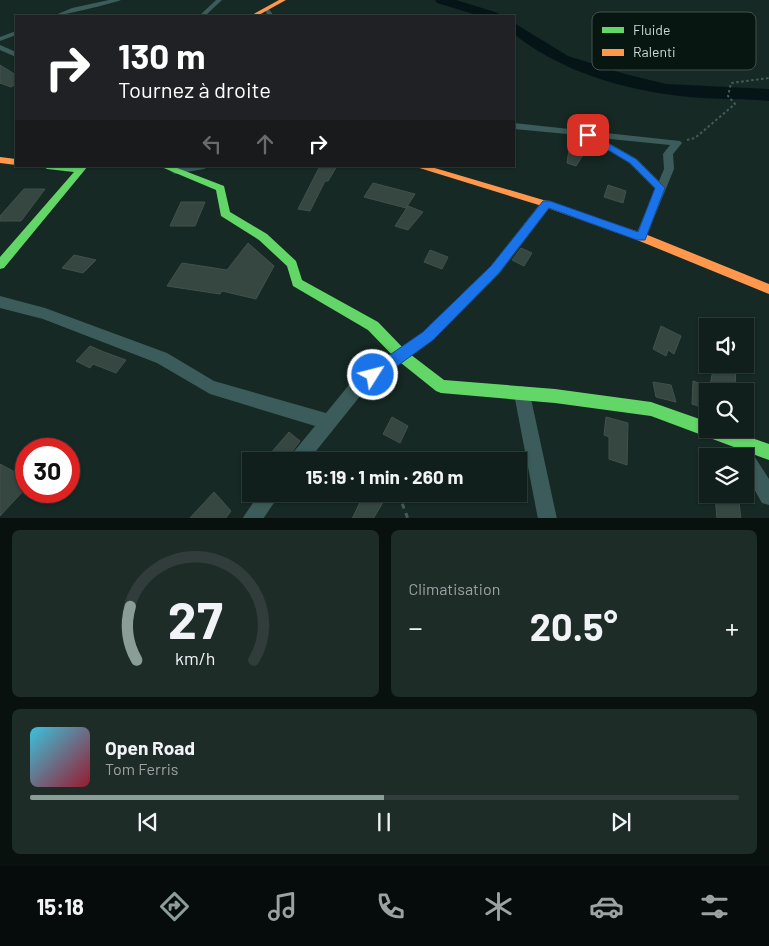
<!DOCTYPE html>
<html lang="fr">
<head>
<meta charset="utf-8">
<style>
	body { margin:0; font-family:Barlow,sans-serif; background:#1e2c28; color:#f1f3f6; height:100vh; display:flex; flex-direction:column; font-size:19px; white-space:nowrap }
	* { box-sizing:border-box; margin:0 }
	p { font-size:16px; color:#9ca2a3 }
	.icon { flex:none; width:28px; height:28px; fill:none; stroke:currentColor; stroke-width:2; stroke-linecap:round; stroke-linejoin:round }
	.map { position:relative; height:518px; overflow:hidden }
	.side { display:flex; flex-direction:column; gap:12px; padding:12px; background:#09110f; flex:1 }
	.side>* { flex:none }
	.top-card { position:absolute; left:15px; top:15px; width:500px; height:152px; border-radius:0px; box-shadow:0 1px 4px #0004,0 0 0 1px #303d3a; background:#202124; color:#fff; overflow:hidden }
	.controls { position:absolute; left:699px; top:318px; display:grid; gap:10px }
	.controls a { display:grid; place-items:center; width:55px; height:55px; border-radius:0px; background:#101f1b; box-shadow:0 1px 4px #0004,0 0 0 1px #303d3a; font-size:25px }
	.speed { position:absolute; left:15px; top:438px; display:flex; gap:10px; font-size:25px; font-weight:700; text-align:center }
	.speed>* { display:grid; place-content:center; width:65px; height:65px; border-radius:50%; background:#101f1b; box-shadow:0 1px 4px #0004,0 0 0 1px #303d3a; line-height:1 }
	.speed .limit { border:8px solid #d22; background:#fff; color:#111 }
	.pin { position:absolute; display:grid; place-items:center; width:42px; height:42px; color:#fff; margin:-21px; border-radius:10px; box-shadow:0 2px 8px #0006 }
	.me { position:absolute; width:55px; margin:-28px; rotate:54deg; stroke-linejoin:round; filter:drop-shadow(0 0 4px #0008) }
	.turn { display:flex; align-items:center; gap:18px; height:105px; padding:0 20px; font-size:22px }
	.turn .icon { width:65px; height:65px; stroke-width:2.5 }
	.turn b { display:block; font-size:35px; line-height:42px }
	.lanes { display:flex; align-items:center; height:48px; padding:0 20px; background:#0003; justify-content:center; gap:25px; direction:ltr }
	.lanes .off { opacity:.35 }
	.big { font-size:38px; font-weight:700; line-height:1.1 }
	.side .card { flex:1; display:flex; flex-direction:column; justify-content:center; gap:8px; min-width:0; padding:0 18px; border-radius:8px; background:#1e2c28 }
	.side .dial { align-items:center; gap:0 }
	.dial svg { height:130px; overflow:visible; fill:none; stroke:#303d3a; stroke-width:7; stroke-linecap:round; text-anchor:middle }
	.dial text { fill:#f1f3f6; stroke:none }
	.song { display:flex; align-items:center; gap:15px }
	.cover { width:60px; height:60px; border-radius:8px; background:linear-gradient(135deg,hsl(190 70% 55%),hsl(350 70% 35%)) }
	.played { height:5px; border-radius:2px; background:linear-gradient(90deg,#8a9d96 50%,#303d3a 50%) }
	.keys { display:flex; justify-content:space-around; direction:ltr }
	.heat { display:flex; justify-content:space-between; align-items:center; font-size:28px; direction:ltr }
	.side .tiles { flex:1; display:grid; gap:12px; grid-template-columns:1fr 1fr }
	.card:last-child { grid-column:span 2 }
	.trip { position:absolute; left:242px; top:452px; width:285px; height:50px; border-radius:0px; background:#101f1b; box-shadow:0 1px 4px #0004,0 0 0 1px #303d3a; font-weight:700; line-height:50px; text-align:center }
	.menu { display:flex; height:80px; justify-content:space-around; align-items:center; background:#060c0b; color:#9ca2a3 }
	.menu .icon { width:35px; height:35px }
	.menu .current { color:#8a9d96 }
	.menu b { font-size:22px; color:#f1f3f6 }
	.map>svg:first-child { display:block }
</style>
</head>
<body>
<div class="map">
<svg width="769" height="519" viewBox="0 0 769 519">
	<rect width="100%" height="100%" fill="#162924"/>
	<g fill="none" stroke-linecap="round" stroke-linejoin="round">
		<g fill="#051517" fill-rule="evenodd">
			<path d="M435,0H456L498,13L500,16H480L437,3Z"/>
			<path d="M514,23L568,56L625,74L666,84L769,89V101C735,98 699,100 665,94C612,86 556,68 514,34Z"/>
		</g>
	</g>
	<g fill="#364640" stroke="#43514a">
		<path d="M0,65L16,75V84L11,87L0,83Z"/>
		<path d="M570,143L588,147L576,166L567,163Z"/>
		<path d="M320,166H337L328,181H325L310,211L298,209Z"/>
		<path d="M373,183L415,194L406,208L364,197Z"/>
		<path d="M608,185L626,191L623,203L604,197Z"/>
		<path d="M24,189H45L21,221H0V216Z"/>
		<path d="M181,202H205L195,226H170Z"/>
		<path d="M408,206L423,212L408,230L395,226Z"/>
		<path d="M248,243L274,266L256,299L222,291L220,294L167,286L182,263L227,270Z"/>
		<path d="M521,248L532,253L524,266L512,260Z"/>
		<path d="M430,250L448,257L442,269L424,262Z"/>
		<path d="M74,255L96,260L83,273L62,268Z"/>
		<path d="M661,326L681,336L674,354L668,350L666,356L653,349Z"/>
		<path d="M90,346L104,352L126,360L116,373L93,364L90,368L76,361Z"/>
		<path d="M714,364H736L735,391H709Z"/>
		<path d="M693,381L708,386V409L692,404Z"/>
		<path d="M653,382L671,385L676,402L656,397Z"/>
		<path d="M392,417L408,426L400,443L383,434Z"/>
		<path d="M606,417L628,423L627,465L609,459V437L604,435Z"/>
		<path d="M289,432L300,441L285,461H264Z"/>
		<path d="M0,464L26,478V488L0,516Z"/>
		<path d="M214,492L231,511L225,519H189Z"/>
		<path d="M364,494H388L373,519H352Z"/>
		<path d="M715,494H738L741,519H717Z"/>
	</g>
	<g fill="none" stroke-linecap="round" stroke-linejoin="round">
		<path stroke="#435c5a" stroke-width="2" stroke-dasharray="2.5 2.5" stroke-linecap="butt" d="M687,140L695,138L735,104L728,96L731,83L769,78"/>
		<path stroke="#435c5a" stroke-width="3" stroke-dasharray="5 5" stroke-linecap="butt" d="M396,496L402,503L408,519"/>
		<g fill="#3b5c5a" fill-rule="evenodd">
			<path d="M109,0H121C115,3 59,16 53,16L72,8Z"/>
			<path d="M216,0H222L205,16H199Z"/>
			<path d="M264,8H268L274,16H268Z"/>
			<path d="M16,31V35L0,41V37Z"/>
			<path d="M0,45L16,52V57L0,50Z"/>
			<path d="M514,123L680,141L682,143L673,154L674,169L645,240H637L635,237L655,189L629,163L589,139L588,136L514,129ZM600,138L670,145L663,154L664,169L659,181L637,159Z"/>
			<path d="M184,166H209L204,169L175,174L170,171L171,169Z"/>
			<path d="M546,200L550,201L552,204L550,207L500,273L433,340L365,390L308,461H288L291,455L315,426L210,394L157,363L43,319L0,308V296L45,308L167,353L214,381L326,413L353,380L423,332L490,267L542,201Z"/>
			<path d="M522,386L528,389L530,394L557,519H538L514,394L516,389Z"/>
			<path d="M745,448L751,451L769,479V505L762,503L745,473V456H737L739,451Z"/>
			<path d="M259,494H280L263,519H242Z"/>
		</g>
		<g fill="#63d668" fill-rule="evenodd">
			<path d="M43,166H88L4,268L0,269V257L74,172L47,169Z"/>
			<path d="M159,166H172L224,186L230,212L267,234L296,261L302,280L378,322L406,351L444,380L555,389L651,402L708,422V429H726L769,444V460L651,416L555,403L441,393L436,391L396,359L368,330L293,286L287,266L259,240L221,216L216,190Z"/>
		</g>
		<g fill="#ff974d" fill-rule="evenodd">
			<path d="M279,0H286L257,16H250Z"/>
			<path d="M0,157L16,159V165L0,163Z"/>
			<path d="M413,166H428L550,202L645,234L769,284V294L637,240L542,206Z"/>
		</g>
	</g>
	<path fill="#1a73e8" stroke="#114b97" d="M588,132L636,159L665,188L645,240H637L549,208L499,273L433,340L378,380L373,382L368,380L366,375L368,370L423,332L491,266L543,201H550L638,232L655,188L630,163L585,136V133Z"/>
	<rect x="592" y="12" width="164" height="58" rx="8" fill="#081612" stroke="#42514c" stroke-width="1"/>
	<rect x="602" y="27" width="22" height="6" fill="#63d668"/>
	<rect x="602" y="49" width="22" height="7" fill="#ff974d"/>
	<g font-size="14" fill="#c8dbd4">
		<text x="633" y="35">Fluide</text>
		<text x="633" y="57">Ralenti</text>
	</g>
</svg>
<div class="controls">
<a><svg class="icon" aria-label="sound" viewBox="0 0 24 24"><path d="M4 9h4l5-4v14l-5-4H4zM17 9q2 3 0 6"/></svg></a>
<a><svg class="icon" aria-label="search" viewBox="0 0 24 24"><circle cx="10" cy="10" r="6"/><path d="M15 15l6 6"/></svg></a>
<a><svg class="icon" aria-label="layers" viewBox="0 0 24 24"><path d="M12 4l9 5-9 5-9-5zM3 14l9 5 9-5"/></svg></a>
</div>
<div class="speed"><div class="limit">30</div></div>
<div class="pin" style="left:588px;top:135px;background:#d93025"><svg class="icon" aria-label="arrive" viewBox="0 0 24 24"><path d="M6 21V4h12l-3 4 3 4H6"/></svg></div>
<svg class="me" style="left:373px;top:375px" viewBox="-20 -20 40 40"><circle r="17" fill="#1a73e8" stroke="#fff" stroke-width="3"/><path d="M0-11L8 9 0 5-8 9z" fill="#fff"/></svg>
<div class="trip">15:19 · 1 min · 260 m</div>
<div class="top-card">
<div class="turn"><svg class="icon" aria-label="right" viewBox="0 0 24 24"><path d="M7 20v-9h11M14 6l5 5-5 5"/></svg><div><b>130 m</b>Tournez à droite</div></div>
<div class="lanes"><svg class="icon off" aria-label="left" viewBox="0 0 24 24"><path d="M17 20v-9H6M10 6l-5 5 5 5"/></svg><svg class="icon off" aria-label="ahead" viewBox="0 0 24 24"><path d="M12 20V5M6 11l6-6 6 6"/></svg><svg class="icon" aria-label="right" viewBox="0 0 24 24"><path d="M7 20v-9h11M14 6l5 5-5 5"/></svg></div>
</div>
</div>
<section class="side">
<div class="tiles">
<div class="card dial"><svg viewBox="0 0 100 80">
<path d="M14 69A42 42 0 1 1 86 69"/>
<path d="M14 69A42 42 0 0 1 10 36" stroke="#8a9d96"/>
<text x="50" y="56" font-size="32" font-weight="700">27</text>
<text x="50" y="72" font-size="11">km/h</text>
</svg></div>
<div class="card"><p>Climatisation</p>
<div class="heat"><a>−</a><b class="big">20.5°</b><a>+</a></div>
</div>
<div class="card">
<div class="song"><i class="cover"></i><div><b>Open Road</b><p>Tom Ferris</p></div></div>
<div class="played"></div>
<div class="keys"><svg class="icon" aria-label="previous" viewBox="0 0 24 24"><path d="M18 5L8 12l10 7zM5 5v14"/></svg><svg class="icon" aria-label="pause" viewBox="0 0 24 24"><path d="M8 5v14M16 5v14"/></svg><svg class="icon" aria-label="next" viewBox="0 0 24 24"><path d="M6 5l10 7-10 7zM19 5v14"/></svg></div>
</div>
</div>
</section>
<nav class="menu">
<b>15:18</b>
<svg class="icon current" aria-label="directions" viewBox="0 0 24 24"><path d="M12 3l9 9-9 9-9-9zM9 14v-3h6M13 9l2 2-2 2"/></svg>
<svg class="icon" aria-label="music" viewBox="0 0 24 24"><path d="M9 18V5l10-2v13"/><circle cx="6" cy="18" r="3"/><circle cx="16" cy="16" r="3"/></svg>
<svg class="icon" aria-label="phone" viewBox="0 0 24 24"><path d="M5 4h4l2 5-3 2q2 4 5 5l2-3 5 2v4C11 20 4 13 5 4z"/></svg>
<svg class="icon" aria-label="climate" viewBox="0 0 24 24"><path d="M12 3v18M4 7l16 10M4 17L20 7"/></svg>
<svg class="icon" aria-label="car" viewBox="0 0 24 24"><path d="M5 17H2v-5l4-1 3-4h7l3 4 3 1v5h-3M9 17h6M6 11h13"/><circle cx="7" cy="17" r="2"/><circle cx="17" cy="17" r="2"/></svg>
<svg class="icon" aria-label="filters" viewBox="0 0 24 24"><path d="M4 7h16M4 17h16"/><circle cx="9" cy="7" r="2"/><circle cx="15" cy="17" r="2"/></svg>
</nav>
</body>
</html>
